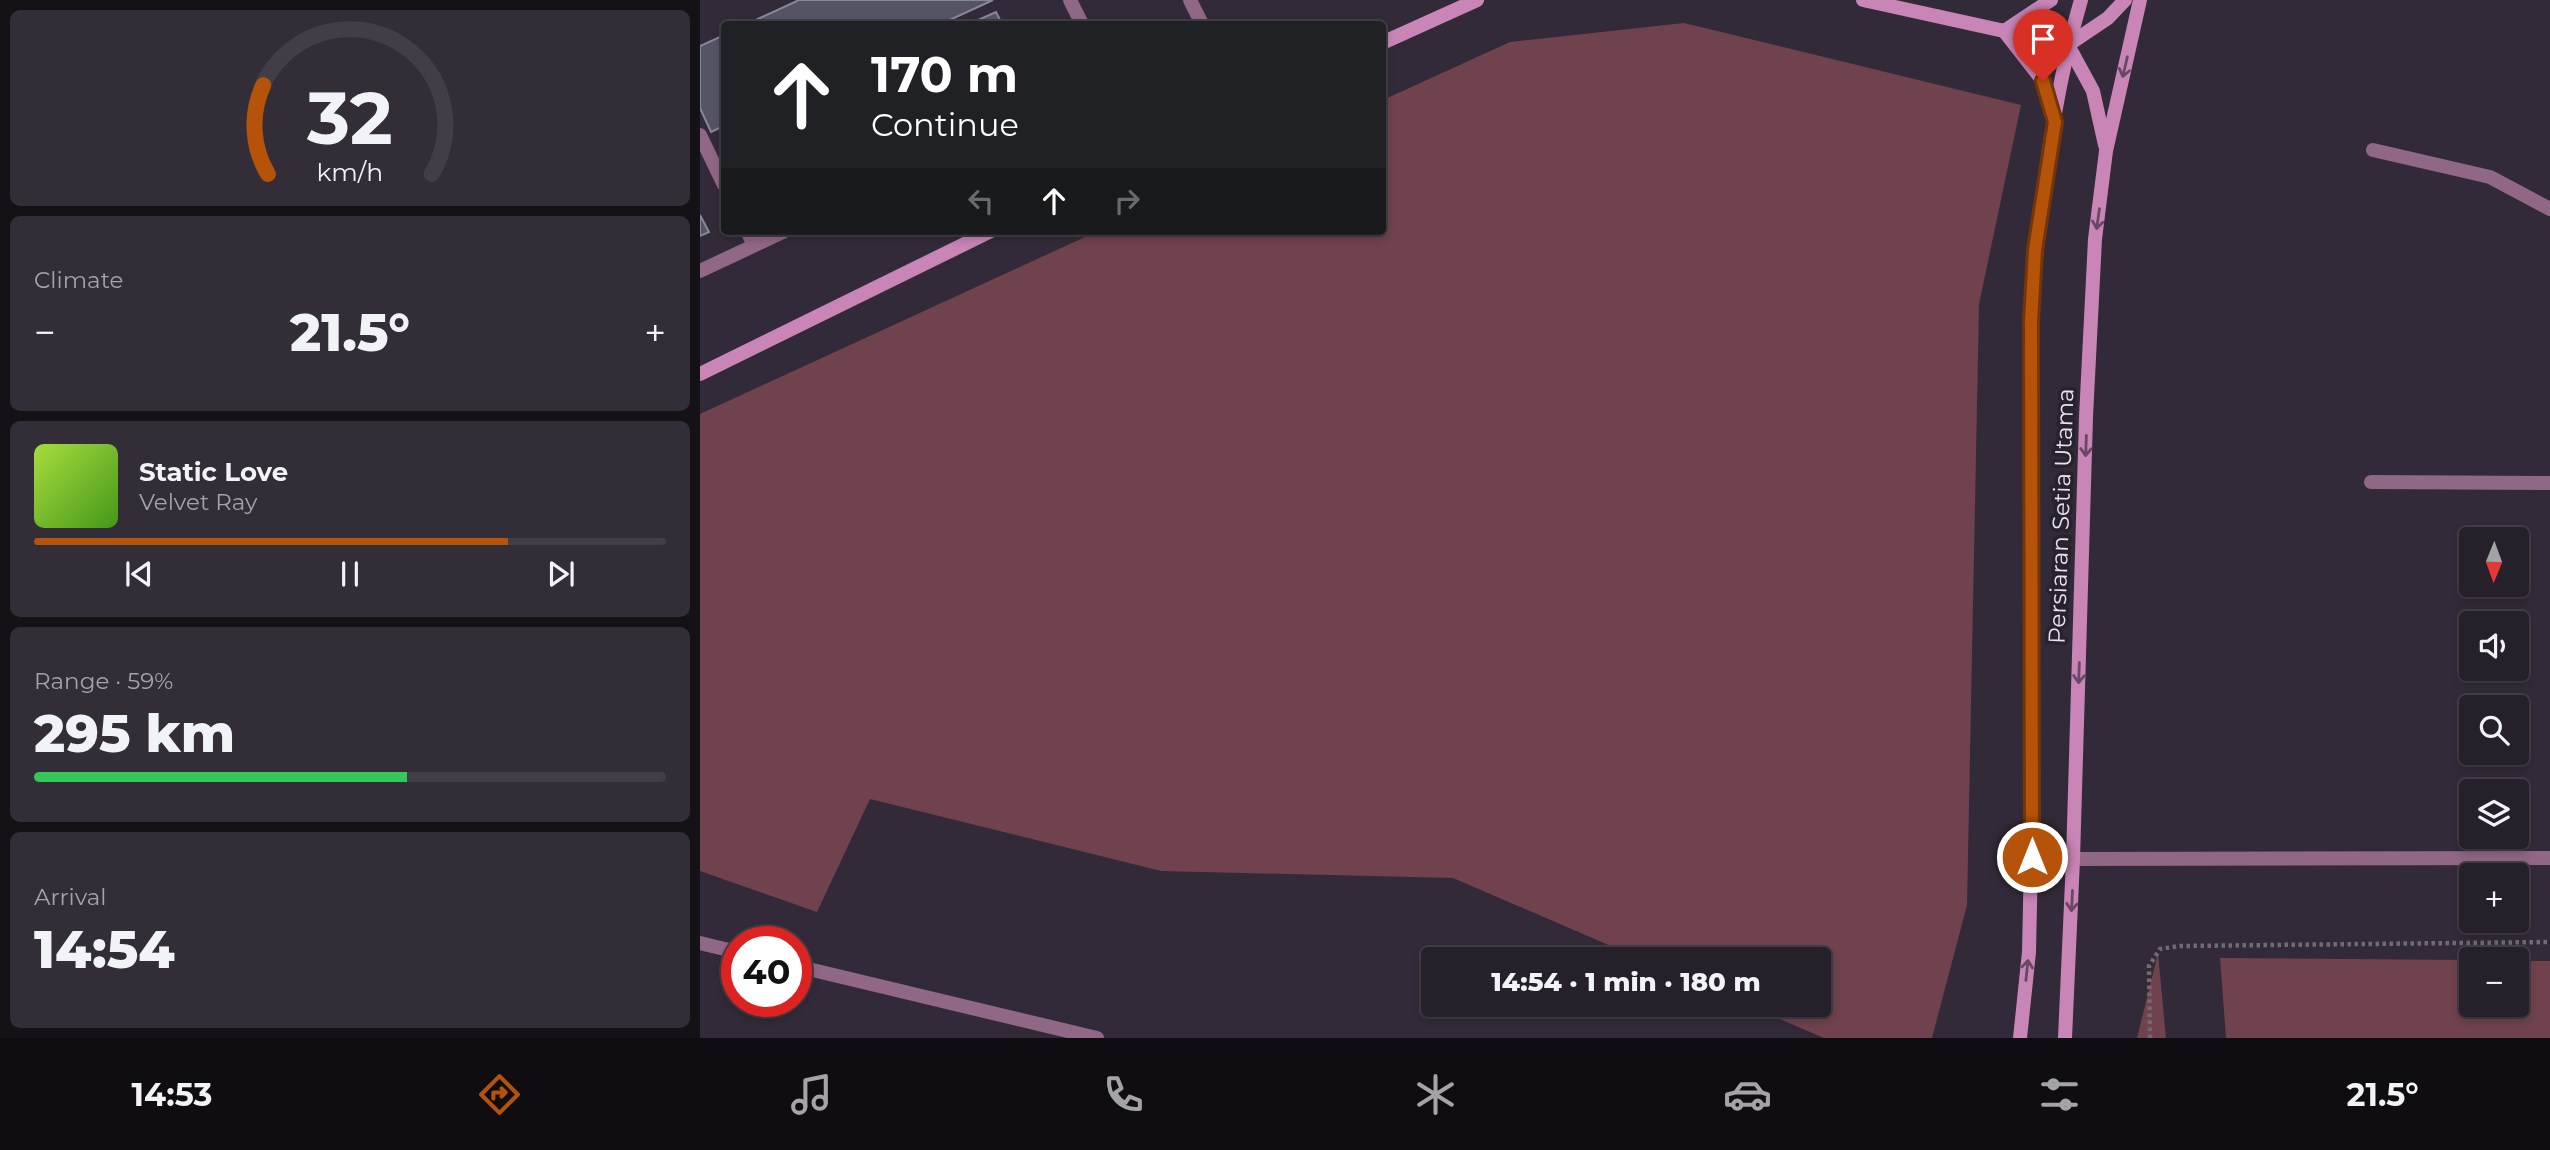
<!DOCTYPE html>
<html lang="en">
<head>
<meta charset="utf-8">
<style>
	body { margin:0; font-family:Montserrat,sans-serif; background:#322d36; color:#f1f3f6; height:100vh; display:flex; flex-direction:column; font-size:26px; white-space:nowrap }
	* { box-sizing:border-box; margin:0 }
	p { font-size:23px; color:#a4a3a8 }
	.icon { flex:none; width:38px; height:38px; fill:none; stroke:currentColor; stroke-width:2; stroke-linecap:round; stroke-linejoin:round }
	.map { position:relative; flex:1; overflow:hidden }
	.details { display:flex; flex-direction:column; gap:10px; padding:10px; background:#151217; width:700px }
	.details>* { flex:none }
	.top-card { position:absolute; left:21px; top:21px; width:665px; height:214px; border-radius:7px; box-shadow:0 4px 10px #0003,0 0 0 2px #423e47; background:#202124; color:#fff; overflow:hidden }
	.needle { width:46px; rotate:181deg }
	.controls { position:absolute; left:1759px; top:527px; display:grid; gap:14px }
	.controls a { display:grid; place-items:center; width:70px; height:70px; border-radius:7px; background:#26202a; box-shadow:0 4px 10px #0003,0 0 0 2px #423e47; font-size:35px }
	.speed { position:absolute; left:21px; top:926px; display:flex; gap:14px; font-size:35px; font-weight:700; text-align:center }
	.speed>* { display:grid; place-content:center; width:91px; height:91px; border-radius:50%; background:#26202a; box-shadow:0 4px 10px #0003,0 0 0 2px #423e47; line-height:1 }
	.speed .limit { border:10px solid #d22; background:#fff; color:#111 }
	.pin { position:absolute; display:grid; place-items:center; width:60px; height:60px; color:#fff; margin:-72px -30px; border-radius:50% 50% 50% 0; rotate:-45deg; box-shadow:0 0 7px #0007 }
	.pin .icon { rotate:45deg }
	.me { position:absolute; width:77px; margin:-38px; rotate:0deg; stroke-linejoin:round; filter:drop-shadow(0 0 5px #0008) }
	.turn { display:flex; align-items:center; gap:24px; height:147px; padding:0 35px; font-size:32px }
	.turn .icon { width:91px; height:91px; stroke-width:2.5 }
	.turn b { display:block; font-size:49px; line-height:60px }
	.lanes { display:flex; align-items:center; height:66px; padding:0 35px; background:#0003; justify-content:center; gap:35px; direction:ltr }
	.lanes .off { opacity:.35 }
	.big { font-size:52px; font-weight:800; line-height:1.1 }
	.details .card { flex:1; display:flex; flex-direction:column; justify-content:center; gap:10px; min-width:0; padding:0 24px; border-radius:10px; background:#322d36 }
	.details .dial { align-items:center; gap:0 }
	.dial svg { height:182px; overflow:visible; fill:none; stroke:#423e47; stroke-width:7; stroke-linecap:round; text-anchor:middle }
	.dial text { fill:#f1f3f6; stroke:none }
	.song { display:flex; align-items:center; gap:21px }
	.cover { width:84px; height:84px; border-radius:10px; background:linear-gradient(135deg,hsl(80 70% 55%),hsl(100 70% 35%)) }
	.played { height:7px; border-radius:4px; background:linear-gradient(90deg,#b45309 75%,#423e47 75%) }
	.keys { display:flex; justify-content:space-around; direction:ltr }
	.heat { display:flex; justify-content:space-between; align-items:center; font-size:38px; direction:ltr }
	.charge { height:10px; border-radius:5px; background:linear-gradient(90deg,#34c759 59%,#423e47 0) }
	.trip { position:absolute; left:721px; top:947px; width:410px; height:70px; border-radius:7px; background:#26202a; box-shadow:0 4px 10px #0003,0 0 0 2px #423e47; font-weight:800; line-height:70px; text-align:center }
	.menu { display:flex; height:112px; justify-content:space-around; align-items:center; background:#0f0d11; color:#a4a3a8 }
	.menu .icon { width:49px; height:49px }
	.menu .selected { color:#b45309 }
	.menu b { font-size:32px; color:#f1f3f6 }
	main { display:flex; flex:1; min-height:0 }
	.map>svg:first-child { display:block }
</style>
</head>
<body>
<main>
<section class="details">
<div class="card dial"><svg viewBox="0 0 100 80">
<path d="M14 69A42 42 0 1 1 86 69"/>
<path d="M14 69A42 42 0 0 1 12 30" stroke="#b45309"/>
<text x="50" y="56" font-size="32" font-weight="700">32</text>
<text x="50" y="72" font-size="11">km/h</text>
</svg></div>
<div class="card"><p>Climate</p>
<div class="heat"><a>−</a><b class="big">21.5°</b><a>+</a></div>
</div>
<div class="card">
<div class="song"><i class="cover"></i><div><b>Static Love</b><p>Velvet Ray</p></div></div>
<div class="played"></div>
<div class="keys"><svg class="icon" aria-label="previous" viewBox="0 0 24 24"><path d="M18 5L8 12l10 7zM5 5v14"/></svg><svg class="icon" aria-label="pause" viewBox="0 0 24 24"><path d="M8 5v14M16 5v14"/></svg><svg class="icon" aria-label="next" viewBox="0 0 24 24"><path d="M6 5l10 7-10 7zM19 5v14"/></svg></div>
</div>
<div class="card"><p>Range · 59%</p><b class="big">295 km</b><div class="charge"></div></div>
<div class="card"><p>Arrival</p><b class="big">14:54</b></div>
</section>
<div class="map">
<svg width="1850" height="1038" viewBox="0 0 1850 1038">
	<rect width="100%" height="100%" fill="#322a38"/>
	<g fill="#6f424d">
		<path d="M984,23L1321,105L1279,304L1267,905L1232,1038H1124L1047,1005L1118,1004V959H941L753,878L461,871L170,799L117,912L0,871V414L398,231H682L683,100L810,42Z"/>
		<path d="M1458,953L1466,1038H1437Z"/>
		<path d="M1520,958L1771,960V1004H1816L1817,961H1850V1038H1526Z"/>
	</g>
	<g fill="#545465" stroke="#868798" stroke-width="2">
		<path d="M99,0H293L241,24H47Z"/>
		<path d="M296,12L302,24H269Z"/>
		<path d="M24,35V126L11,132L0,108V46Z"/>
		<path d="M0,215L9,232L0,236Z"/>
	</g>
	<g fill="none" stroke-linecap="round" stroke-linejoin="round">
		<path stroke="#716a76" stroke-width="4.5" stroke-dasharray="3.5 3.5" stroke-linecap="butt" d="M1450,1038L1449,966L1460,949L1480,946L1850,942"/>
		<g stroke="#906784" stroke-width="14">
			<path d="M0,135L24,185"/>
			<path d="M47,231L54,245"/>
		</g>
		<g stroke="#906784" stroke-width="14">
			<path d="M370,0L382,24"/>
			<path d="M490,0L502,24"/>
			<path d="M1673,150L1790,177L1850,209"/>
			<path d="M0,271L85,231"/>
			<path d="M1671,482L1850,483"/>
			<path d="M1331,857L1373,859L1850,858"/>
			<path d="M0,943L37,952"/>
			<path d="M96,966L397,1038"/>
		</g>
		<g stroke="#c885b6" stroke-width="14">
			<path d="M1163,0L1368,45"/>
			<path d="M1304,31L1343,81L1354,117"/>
			<path d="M1304,31L1351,0"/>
			<path d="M682,43L777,0"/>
			<path d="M1368,45L1393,91L1405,145"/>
			<path d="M1368,45L1408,18L1425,0"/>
			<path d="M0,374L291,231"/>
			<path d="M1320,1038L1329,952L1331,857V322C1338,215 1351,102 1381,0"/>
			<path d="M1365,1038L1373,859L1386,417L1395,239L1406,151L1440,0"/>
		</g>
	</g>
	<defs><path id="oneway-shaft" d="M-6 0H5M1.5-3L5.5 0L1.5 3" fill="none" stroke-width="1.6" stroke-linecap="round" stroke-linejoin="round" transform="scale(1.75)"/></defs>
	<g stroke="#684964">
		<use href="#oneway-shaft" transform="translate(1425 67) rotate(103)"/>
		<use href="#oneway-shaft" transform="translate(1398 219) rotate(98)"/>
		<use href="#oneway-shaft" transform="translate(1386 446) rotate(92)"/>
		<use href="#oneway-shaft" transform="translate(1379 673) rotate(92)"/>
		<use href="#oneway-shaft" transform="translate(1372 901) rotate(93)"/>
		<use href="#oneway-shaft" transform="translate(1327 970) rotate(-84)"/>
	</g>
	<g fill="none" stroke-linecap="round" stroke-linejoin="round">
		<g stroke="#753606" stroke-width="18">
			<path id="route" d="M1332,857L1331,322L1335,250L1355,122L1343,81"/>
		</g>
		<use href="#route" stroke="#b45309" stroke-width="12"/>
	</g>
	<g text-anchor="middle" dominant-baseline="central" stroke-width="7" stroke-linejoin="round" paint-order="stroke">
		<g font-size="23" fill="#e8e3ec" stroke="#28212e">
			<text transform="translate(1361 516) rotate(-88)">Persiaran Setia Utama</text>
		</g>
	</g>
</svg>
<div class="controls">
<a><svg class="needle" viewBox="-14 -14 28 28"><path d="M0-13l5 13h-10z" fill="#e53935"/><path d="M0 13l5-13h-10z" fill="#a4a3a8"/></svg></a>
<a><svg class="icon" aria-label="sound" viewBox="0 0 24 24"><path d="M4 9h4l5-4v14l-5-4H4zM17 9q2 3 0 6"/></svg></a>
<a><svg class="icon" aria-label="search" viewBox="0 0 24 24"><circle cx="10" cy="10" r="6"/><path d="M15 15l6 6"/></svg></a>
<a><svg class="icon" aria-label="layers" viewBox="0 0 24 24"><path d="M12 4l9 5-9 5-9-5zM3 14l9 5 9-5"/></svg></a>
<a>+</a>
<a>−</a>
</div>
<div class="speed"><div class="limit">40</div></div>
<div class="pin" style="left:1343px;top:81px;background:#d93025"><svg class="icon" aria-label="arrive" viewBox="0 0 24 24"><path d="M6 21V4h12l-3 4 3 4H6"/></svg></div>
<svg class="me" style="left:1332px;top:857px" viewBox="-20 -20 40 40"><circle r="17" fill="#b45309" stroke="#fff" stroke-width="3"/><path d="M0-11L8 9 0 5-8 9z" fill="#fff"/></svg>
<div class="trip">14:54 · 1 min · 180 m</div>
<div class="top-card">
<div class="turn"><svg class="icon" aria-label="ahead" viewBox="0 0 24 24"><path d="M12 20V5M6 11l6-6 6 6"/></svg><div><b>170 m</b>Continue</div></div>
<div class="lanes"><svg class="icon off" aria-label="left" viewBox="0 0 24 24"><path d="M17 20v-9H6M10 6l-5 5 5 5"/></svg><svg class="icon" aria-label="ahead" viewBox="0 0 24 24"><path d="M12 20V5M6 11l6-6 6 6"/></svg><svg class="icon off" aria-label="right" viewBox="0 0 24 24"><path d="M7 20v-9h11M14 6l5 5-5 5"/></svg></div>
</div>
</div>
</main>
<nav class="menu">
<b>14:53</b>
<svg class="icon selected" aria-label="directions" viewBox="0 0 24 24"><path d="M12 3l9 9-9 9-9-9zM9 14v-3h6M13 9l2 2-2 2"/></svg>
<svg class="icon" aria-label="music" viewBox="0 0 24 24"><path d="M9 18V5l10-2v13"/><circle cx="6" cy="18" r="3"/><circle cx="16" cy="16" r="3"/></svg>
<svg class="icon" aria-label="phone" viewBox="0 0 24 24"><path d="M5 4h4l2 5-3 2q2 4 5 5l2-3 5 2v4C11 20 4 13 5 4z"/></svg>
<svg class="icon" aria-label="climate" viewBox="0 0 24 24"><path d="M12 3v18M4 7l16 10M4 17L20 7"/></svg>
<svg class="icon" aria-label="car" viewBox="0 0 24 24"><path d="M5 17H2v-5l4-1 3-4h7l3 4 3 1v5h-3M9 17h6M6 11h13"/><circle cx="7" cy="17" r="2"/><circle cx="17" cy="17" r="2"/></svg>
<svg class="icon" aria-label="filters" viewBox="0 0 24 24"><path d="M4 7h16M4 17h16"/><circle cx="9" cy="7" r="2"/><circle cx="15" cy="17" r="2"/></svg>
<b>21.5°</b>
</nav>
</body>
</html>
